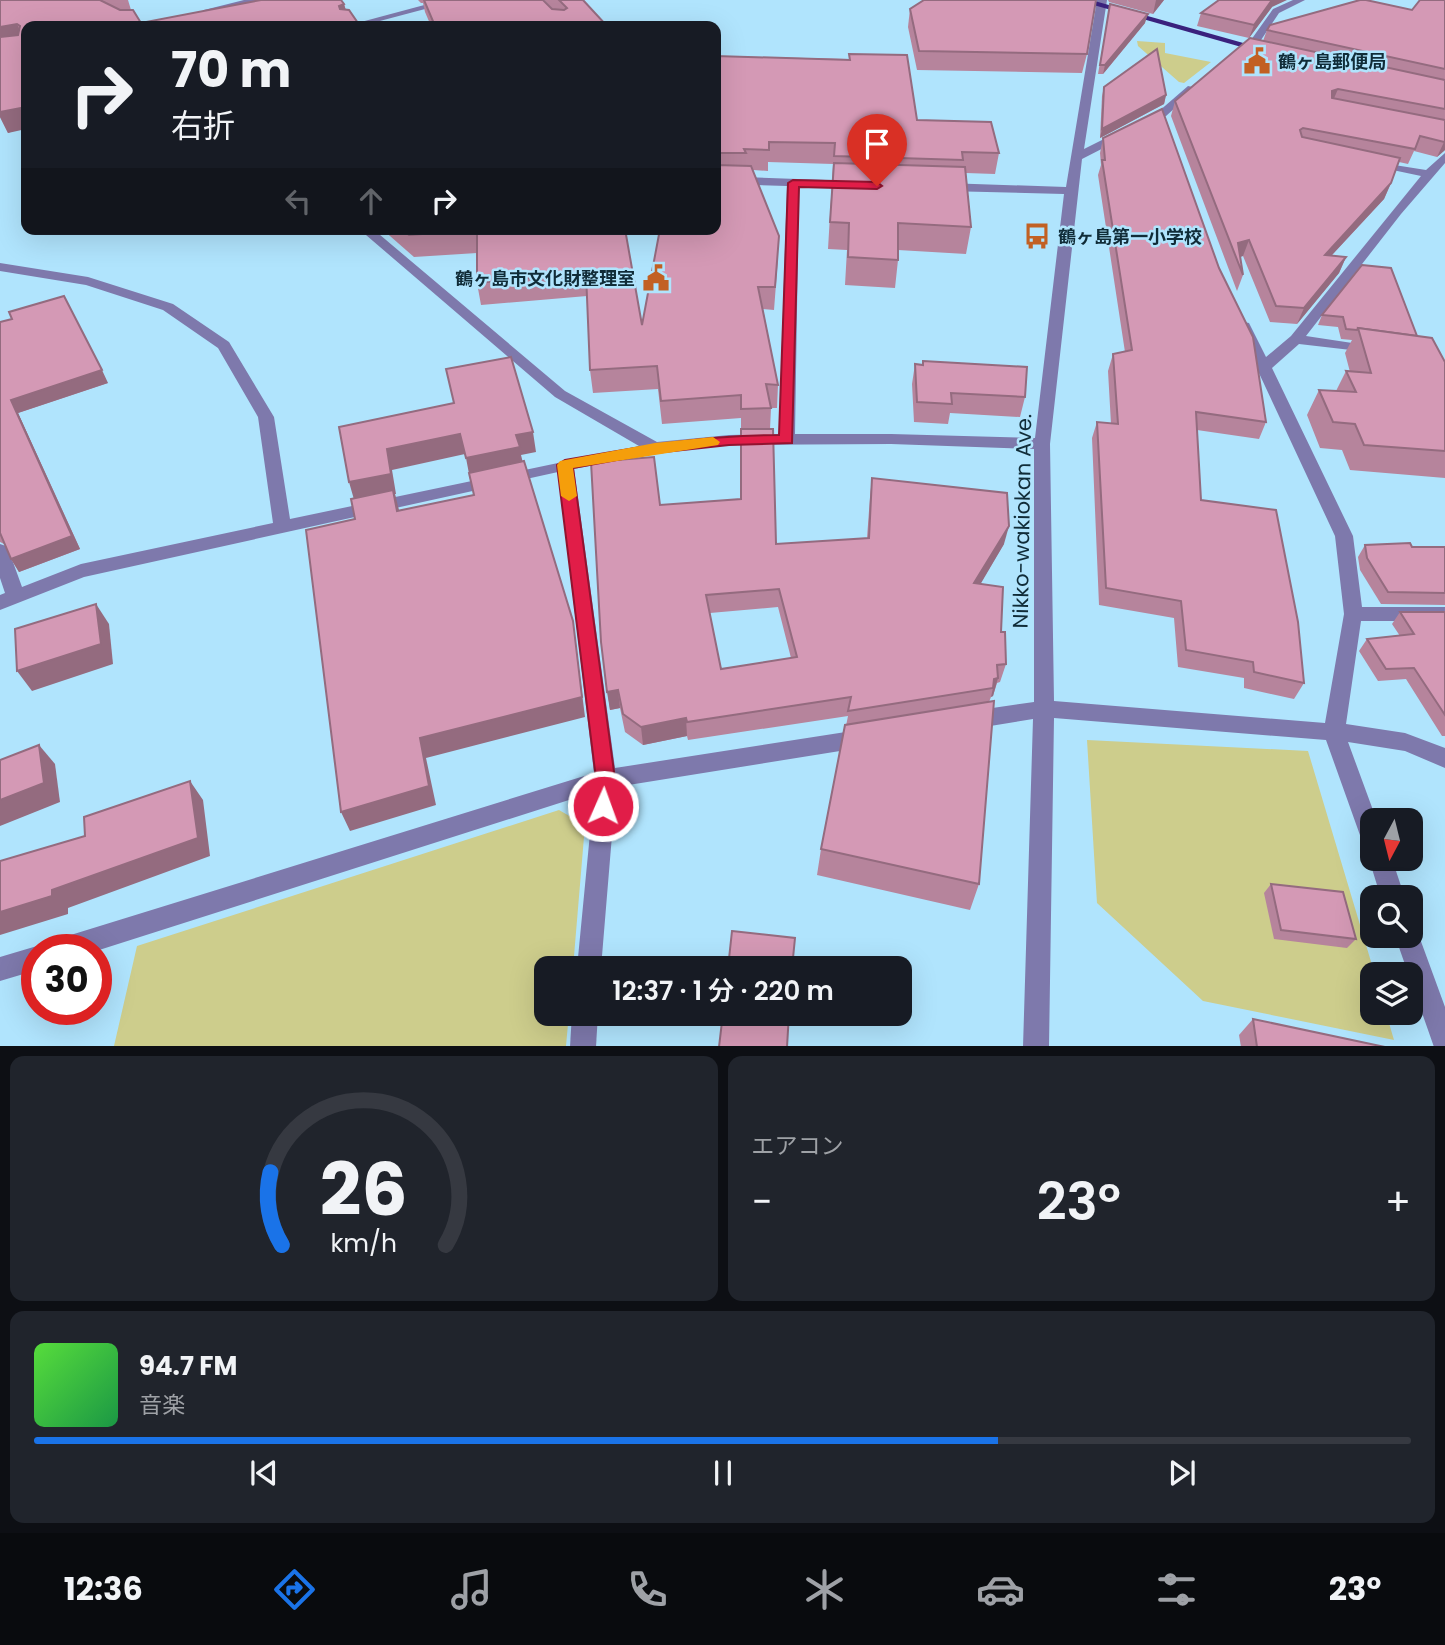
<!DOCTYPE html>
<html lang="ja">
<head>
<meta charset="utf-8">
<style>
	body { margin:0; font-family:Poppins,"Noto Sans JP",sans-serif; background:#20242c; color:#f1f3f6; height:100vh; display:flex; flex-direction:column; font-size:26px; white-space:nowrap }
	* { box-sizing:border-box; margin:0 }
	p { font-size:23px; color:#9ea1a6 }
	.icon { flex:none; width:38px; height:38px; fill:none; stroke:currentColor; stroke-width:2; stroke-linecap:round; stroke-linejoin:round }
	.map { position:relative; height:1046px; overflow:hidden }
	.drawer { display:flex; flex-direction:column; gap:10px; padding:10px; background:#0d0f14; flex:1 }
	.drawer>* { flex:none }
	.guide { position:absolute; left:21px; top:21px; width:700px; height:214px; border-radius:14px; box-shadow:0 7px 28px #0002; background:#171b24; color:#f1f3f6; overflow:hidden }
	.needle { width:46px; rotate:187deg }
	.tools { position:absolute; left:1360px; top:808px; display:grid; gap:14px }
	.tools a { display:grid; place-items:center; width:63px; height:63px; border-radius:14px; background:#171b24; box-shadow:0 7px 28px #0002; font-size:35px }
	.speed { position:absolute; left:21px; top:934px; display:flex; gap:14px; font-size:35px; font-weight:700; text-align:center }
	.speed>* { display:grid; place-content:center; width:91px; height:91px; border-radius:50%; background:#171b24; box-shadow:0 7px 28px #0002; line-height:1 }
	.speed .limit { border:10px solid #d22; background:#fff; color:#111 }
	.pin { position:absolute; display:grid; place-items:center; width:60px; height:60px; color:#fff; margin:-72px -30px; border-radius:50% 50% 50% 0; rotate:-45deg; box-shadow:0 0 7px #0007 }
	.pin .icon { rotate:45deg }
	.me { position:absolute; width:77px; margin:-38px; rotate:2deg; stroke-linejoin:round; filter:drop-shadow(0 0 5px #0008) }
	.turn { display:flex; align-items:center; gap:24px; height:147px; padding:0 35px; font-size:32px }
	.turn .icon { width:91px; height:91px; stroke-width:2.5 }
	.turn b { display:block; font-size:49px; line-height:60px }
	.lanes { display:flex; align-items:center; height:66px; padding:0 35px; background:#0003; justify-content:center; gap:35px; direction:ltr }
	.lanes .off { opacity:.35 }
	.big { font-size:52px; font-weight:600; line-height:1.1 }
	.drawer .card { flex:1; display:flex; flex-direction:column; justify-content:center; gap:10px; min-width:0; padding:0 24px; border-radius:14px; background:#20242c }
	.drawer .dial { align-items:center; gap:0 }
	.dial svg { height:182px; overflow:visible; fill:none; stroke:#363941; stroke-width:7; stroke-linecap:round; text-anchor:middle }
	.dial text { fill:#f1f3f6; stroke:none }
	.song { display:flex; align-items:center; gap:21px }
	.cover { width:84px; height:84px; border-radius:10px; background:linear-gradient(135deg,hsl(110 70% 55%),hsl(140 70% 35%)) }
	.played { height:7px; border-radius:4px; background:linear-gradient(90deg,#1a73e8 70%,#363941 70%) }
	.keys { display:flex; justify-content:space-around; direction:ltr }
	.heat { display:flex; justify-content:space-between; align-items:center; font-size:38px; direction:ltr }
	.drawer .tiles { flex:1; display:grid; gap:10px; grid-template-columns:1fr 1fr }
	.card:last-child { grid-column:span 2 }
	.trip { position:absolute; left:534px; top:956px; width:378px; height:70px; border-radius:14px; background:#171b24; box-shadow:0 7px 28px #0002; font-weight:600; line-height:70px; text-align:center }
	.dock { display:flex; height:112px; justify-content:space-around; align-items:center; background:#090b0e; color:#9ea1a6 }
	.dock .icon { width:49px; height:49px }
	.dock .on { color:#1a73e8 }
	.dock b { font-size:32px; color:#f1f3f6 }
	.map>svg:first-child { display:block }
</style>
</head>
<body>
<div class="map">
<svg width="1445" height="1047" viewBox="0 0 1445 1047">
	<rect width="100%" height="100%" fill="#b0e4fd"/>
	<g fill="#cdcd8c">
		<path d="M1137,41L1165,43V53L1211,62L1184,83L1179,82L1138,46Z"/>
		<path d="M1087,740L1308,751L1375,975H1372V1013H1386L1394,1040L1203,1001L1097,903Z"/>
		<path d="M559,810L585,825L573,968H546V1013H569L566,1046H114L137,946Z"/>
	</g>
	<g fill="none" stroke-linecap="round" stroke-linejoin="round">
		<g fill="#7e79ac" fill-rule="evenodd">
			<path d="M244,0H262L209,13L204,10Z"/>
			<path d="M443,0H459L361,26H346Z"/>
			<path d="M1097,0H1107L1084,149L1158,112L1188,86L1197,88L1166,116L1082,159L1050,444L1054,701L1325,723L1344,614L1335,536L1237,326L1244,322L1249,323L1266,357L1291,336L1421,176L1369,165V161L1426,170L1445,153V163L1401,214L1306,336L1372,346L1377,347L1379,350L1377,353L1299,344L1272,368L1353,536L1362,607H1445V621H1361L1346,724L1405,733L1445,748V768L1405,751L1348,742L1377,821H1372V848L1364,845L1361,838L1326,740L1054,718L1049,1047H1023L1033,719L972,729L965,726L962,720L965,714L972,711L1034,702V449L891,444L729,445L655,453L574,469L615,768L865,729L872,732L875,738L872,744L865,747L616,787L601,968H577L594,792L96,951L49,950L52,942L61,938L594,773L558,472L84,577L0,610V595L5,593L0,578V544L6,546L9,551L22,587L81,564L273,523L258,417L218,348L163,310L86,285L0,271V263L88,277L173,304L229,342L274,417L290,519L639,446L555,397L359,229H373L565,391L657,442L729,435L779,434L787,186L716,184V176L854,181L858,182V188L799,187L795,434H891L1035,438L1064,194L945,191L939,187L945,183L1066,187Z"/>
			<path d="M1293,0H1305L1279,13L1255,49H1247L1246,47L1273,9Z"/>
			<path d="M1372,852V859H1392L1405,898H1381L1369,859Z"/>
			<path d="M1410,926L1416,928L1419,936L1445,1007V1047H1434L1395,936H1410Z"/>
			<path d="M37,946L46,950H37V970L0,981V957Z"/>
			<path d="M572,1013H598L596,1047H570Z"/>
		</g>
		<path fill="#3a217d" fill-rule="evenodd" d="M1076,0H1091L1268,50L1259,52Z"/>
	</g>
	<g fill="#b6849c" fill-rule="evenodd">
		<path d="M0,0H128L131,10L141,23L344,4L346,10L8,133L0,117Z"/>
		<path d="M418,0H543L553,9L544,0H583L607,26H431L425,12L423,3H421Z"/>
		<path d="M1108,0H1164L1153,14L1109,2Z"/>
		<path d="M1445,0V150L1437,157L1414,151L1408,164L1399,162L1391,183L1384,199L1332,255L1346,257L1339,273L1297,324L1270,322L1243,256L1240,257L1243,275L1237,291L1171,116L1175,101L1263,41L1267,30L1412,10Z"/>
		<path d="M1110,4L1145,23L1103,74H1098Z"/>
		<path d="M1272,7L1249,38L1197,26L1201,13Z"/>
		<path d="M910,9L1087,54L1082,73L917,70L908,27Z"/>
		<path d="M849,54L917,120L999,153L995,174L966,173L971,227L966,254L898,250V260L895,288L845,285L847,250L828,249L833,164L768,162V171L753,170L778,258L774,310L763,309L778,385L777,408H771L770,429L776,544L867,538L870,497L872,478L1004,544L980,584L1001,632L1006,664L1000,682L997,683L993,696L991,697L989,702L979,884L970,910L817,875L821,849L848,716L688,740L687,736L643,745L625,732L620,708L610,710L601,642L660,505L741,499V418L662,424L658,389L593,393L590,370L587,296L481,305L477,283V253L414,257L382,229H625L642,325L716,229V56L849,59ZM778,607L791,658L721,669L710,613Z"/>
		<path d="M1104,87L1166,95L1164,104L1100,138L1102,96Z"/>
		<path d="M1103,138L1266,422L1259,439L1197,430L1201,500L1304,683L1294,699L1244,688V678L1178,667L1174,618L1099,605L1092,438L1097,422L1111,424L1108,371L1113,354L1125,352L1098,175L1101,165L1100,153Z"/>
		<path d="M1362,265L1417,336L1445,362V478L1350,470L1342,450L1320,448L1307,415L1319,390L1336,391L1346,371L1350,372L1345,353L1352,340L1341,339L1338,327L1318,325L1322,315Z"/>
		<path d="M0,322L108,383L18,413L80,549L19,572L11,559L4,544L0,542Z"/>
		<path d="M923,361L1025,397L1020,417L950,413L948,424L914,422L912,384L915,364L922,365Z"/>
		<path d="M1365,545L1445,547V605L1381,604L1360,570L1358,557Z"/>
		<path d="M1400,612H1445V736H1442L1406,679L1378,681L1359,651L1367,639L1400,636L1392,624Z"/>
		<path d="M1271,884L1356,939L1347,948L1274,939L1264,893Z"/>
		<path d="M1253,1019L1385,1047H1241L1239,1035Z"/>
	</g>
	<g fill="#946b7f">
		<path d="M1156,0H1164L1153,14Z"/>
		<path d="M1272,0H1287L1272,7L1249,38L1254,25Z"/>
		<path d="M344,4L349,23L344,25L339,6Z"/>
		<path d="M1148,14L1145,23L1103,74L1105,65Z"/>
		<path d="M17,24L25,42L0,47V27Z"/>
		<path d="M1338,89L1332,103V91Z"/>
		<path d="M1166,95L1164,104L1100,138L1102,129Z"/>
		<path d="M26,107V129L8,133L0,117V112Z"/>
		<path d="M1445,141V150L1437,157L1444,142Z"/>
		<path d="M1391,183L1384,199L1318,270L1325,255Z"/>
		<path d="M1249,240L1243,256L1236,258L1238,243Z"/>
		<path d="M1346,257L1339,273L1297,324L1304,308Z"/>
		<path d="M102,370L108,383L18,413L80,549L19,572L11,559V400Z"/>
		<path d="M533,432L536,452L521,455L524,467L470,479L466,458L516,435Z"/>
		<path d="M460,434L465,454L392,470L396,494H395L399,510L397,511L355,503L349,482L387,449Z"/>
		<path d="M1009,526L1004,544L970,602L974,583Z"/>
		<path d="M96,604L109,624L113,664L32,691L17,671Z"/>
		<path d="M573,621L585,717L426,758L436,805L350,831L341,812L420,738Z"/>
		<path d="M998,678L993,696L991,697L993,688L994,679Z"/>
		<path d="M618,690L620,708L610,710L607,692Z"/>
		<path d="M686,718L687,736L643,745L641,727Z"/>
		<path d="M39,745L55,764L60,802L0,826V800Z"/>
		<path d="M190,781L203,800L210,856L68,908V914L0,935V912Z"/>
	</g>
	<g fill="#d499b5" stroke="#946b7f" stroke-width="2" fill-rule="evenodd">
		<path d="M0,0H100L120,10H133L141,23L261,0H341L344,4L339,6L340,9L349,10L360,26H26V107L0,112V37L18,35L20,26L17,24L0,27Z"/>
		<path d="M424,0H543L552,9L564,10L567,8L559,0H583L607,26H435Z"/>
		<path d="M924,0H1096L1087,54L919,51L910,9Z"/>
		<path d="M1219,0H1272L1254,25L1201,13Z"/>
		<path d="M1360,0H1366L1412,10L1420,0H1445V69L1267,30L1270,25Z"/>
		<path d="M1110,4L1148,14L1105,65H1100Z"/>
		<path d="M1250,38L1445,80V109L1338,89L1332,91V98L1445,120V141L1444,142L1420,136L1415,149L1303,128L1300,130L1302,137L1400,158L1391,183L1325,255L1346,257L1304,308L1276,306L1249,240L1238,243L1243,275L1175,101Z"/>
		<path d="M1157,49L1166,95L1102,129L1104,87Z"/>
		<path d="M849,54L907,55L917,120L991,122L999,153L962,152L963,160L834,156L835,143L769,142V150L744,149L746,153H716V56L850,60Z"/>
		<path d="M1162,109L1219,268L1253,337L1266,422L1196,412L1201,500L1276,510L1298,622L1304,683L1254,672L1253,662L1186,650L1181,601L1106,588L1097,422L1118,424L1113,354L1132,350L1102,160H1105L1103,138Z"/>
		<path d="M834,163L965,167L971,227L898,223V260L848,257L849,223L830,222Z"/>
		<path d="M716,165L751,166L779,236L775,287H758L778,385L766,384L771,408L741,409V395L661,401L657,366L590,370L586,273L477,283V230L409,235L402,229H625L642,325L660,229H716Z"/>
		<path d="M1362,265L1391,268L1417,336L1358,328L1357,330L1346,329L1343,317L1322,315Z"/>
		<path d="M64,296L102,370L11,400L72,536L11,559L0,533V322L12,319L9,312Z"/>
		<path d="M1358,328L1432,338L1445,362V451L1364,445L1355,424L1333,422L1319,390L1356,392L1346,371L1371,373Z"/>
		<path d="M511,357L533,432L516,435L520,447L466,458L460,434L387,449L391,474L349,482L339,427L454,403L446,369Z"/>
		<path d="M923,361L1027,367L1025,397L951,393L952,404L917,402L915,364L923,365Z"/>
		<path d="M741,429H773L776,544L869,538L872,478L1007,493L1009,526L974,583L1003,587L1001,632H1005L1006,664L997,665L998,678L994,679L993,688L848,711L851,697L687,722L686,718L641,727L623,714L618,690L607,692L601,642L591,462L654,457L660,505L741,499ZM779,589L797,657L721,669L706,595Z"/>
		<path d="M524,461L573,621L582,697L420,738L429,786L341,812L306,530L355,519L351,499L393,490L397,511L474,495L469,473Z"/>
		<path d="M1410,543L1412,547H1445V593L1388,592L1367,558L1365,545Z"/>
		<path d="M96,604L101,644L17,671L15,629Z"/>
		<path d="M1400,612H1445V715L1414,668L1386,669L1367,639L1414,634Z"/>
		<path d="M994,701L979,884L821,849L845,725Z"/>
		<path d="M39,745L44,783L0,800V760Z"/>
		<path d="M190,781L198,838L52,890V896L0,912V861L85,836L84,817Z"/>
		<path d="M1271,884L1343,892L1356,939L1281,930Z"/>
		<path d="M732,931L795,938L792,968H728Z"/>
		<path d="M723,1013H789L787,1047H719Z"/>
		<path d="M1253,1019L1385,1047H1257Z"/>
	</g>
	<path fill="#e11d48" stroke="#92132f" stroke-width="2" d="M793,180L877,182L882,186L877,189L799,187L792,443L729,445L655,453L573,468L615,779L610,812L603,815L596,812L593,806L596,779L557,465L565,460C637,447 706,435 779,435L788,183Z"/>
	<path fill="#f59e0b" d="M713,437L720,442L718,445L573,468L577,496L569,501L561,496L557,465L560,461L655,443Z"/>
	<defs>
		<g id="civic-bare" transform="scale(2.1)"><path d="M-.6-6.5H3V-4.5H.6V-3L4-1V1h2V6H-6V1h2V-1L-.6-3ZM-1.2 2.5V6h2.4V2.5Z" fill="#c26023" stroke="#b0e4fd" stroke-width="2.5" paint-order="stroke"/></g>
		<g id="bus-bare" transform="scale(2.1)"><path d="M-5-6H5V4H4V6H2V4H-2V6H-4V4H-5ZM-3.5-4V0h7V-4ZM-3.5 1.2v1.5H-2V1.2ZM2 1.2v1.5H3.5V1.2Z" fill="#c26023" stroke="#b0e4fd" stroke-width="2.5" paint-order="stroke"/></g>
	</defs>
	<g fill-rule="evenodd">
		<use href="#civic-bare" x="1257" y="61"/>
		<use href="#bus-bare" x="1037" y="236"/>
		<use href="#civic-bare" x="656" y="278"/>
	</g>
	<g text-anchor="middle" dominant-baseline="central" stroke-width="5" stroke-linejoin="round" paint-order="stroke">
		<g font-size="18" font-weight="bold" fill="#102c38" stroke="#b0e4fd" text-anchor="start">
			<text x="1278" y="61">鶴ヶ島郵便局</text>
			<text x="1058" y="236">鶴ヶ島第一小学校</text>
			<text x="635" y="278" text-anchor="end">鶴ヶ島市文化財整理室</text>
		</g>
		<g font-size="21" fill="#102c38" stroke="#b0e4fd">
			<text transform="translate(1022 521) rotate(-89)">Nikko-wakiokan Ave.</text>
		</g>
	</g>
</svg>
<div class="tools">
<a><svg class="needle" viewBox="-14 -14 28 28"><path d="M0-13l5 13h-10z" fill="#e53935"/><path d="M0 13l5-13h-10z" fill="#9ea1a6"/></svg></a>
<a><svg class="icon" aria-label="search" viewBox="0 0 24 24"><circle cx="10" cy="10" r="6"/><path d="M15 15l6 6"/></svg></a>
<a><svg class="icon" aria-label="layers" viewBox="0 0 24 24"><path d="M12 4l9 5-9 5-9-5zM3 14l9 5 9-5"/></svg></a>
</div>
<div class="speed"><div class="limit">30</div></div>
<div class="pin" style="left:877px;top:186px;background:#d93025"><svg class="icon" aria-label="arrive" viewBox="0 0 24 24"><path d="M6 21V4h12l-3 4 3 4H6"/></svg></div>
<svg class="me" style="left:603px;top:806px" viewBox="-20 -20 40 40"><circle r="17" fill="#e11d48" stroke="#fff" stroke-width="3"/><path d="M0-11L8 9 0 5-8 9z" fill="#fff"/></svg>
<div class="trip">12:37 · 1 分 · 220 m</div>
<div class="guide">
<div class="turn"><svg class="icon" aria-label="right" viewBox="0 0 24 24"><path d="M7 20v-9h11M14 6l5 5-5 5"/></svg><div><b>70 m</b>右折</div></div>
<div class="lanes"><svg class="icon off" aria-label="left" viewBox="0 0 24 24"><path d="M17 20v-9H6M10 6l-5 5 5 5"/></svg><svg class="icon off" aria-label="ahead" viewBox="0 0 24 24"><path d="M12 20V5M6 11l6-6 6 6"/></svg><svg class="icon" aria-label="right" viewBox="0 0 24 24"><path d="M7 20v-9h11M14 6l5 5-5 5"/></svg></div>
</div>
</div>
<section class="drawer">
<div class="tiles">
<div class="card dial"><svg viewBox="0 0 100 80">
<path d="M14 69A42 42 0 1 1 86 69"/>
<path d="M14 69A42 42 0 0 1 9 37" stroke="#1a73e8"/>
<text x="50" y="56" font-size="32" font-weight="700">26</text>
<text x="50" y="72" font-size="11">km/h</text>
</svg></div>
<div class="card"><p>エアコン</p>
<div class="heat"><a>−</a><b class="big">23°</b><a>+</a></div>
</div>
<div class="card">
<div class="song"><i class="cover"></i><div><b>94.7 FM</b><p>音楽</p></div></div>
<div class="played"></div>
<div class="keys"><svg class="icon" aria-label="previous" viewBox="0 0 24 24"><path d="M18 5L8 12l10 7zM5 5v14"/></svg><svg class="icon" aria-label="pause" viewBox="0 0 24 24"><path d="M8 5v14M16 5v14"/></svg><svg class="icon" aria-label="next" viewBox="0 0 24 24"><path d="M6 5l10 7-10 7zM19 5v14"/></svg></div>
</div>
</div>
</section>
<nav class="dock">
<b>12:36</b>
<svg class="icon on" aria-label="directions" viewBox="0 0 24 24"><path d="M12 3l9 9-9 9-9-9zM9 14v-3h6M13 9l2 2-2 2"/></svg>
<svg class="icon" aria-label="music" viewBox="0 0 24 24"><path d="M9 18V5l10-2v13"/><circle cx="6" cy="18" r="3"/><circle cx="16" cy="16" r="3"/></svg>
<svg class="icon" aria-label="phone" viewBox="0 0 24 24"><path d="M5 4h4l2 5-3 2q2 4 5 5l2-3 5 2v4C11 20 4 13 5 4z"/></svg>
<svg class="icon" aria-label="climate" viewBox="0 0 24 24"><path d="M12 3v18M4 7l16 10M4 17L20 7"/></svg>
<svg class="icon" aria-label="car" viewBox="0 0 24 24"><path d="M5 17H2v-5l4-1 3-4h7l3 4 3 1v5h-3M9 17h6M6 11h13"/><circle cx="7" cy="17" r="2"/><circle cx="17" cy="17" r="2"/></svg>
<svg class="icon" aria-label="filters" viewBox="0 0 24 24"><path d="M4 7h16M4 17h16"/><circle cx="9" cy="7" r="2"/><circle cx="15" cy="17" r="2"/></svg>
<b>23°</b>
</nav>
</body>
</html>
